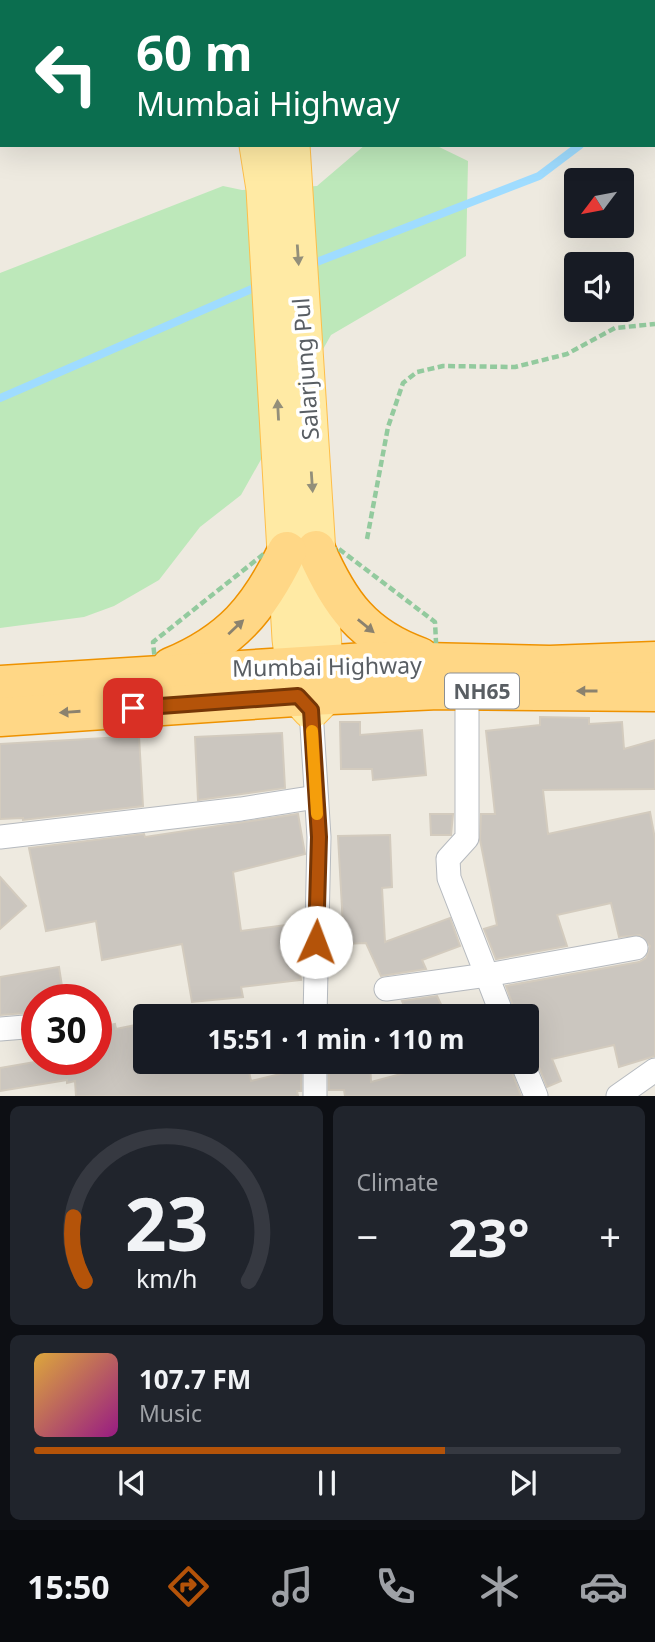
<!DOCTYPE html>
<html lang="en">
<head>
<meta charset="utf-8">
<style>
	body { margin:0; font-family:"Noto Sans",sans-serif; background:#20242c; color:#f1f3f6; height:100vh; display:flex; flex-direction:column; font-size:26px; white-space:nowrap }
	* { box-sizing:border-box; margin:0 }
	p { font-size:23px; color:#9ea1a6 }
	.icon { flex:none; width:38px; height:38px; fill:none; stroke:currentColor; stroke-width:2; stroke-linecap:round; stroke-linejoin:round }
	.map { position:relative; height:1096px; overflow:hidden }
	.side { display:flex; flex-direction:column; gap:10px; padding:10px; background:#0d0f14; flex:1 }
	.side>* { flex:none }
	.hud { position:absolute; left:0px; top:0px; width:656px; height:147px; box-shadow:0 7px 28px #0002; background:#0b6e4f; color:#fff; overflow:hidden }
	.needle { width:46px; rotate:238deg }
	.buttons { position:absolute; left:564px; top:168px; display:grid; gap:14px }
	.buttons a { display:grid; place-items:center; width:70px; height:70px; border-radius:7px; background:#171b24; box-shadow:0 7px 28px #0002; font-size:35px }
	.speed { position:absolute; left:21px; top:984px; display:flex; gap:14px; font-size:35px; font-weight:700; text-align:center }
	.speed>* { display:grid; place-content:center; width:91px; height:91px; border-radius:50%; background:#171b24; box-shadow:0 7px 28px #0002; line-height:1 }
	.speed .limit { border:10px solid #d22; background:#fff; color:#111 }
	.pin { position:absolute; display:grid; place-items:center; width:60px; height:60px; color:#fff; margin:-30px; border-radius:14px; box-shadow:0 4px 10px #0006 }
	.me { position:absolute; width:77px; margin:-38px; rotate:2deg; stroke-linejoin:round; filter:drop-shadow(0 0 5px #0008) }
	.turn { display:flex; align-items:center; gap:24px; height:147px; padding:0 21px; font-size:32px }
	.turn .icon { width:91px; height:91px; stroke-width:2.5 }
	.turn b { display:block; font-size:49px; line-height:60px }
	.big { font-size:52px; font-weight:700; line-height:1.1 }
	.side .tile { flex:1; display:flex; flex-direction:column; justify-content:center; gap:10px; min-width:0; padding:0 24px; border-radius:10px; background:#20242c }
	.side .dial { align-items:center; gap:0 }
	.dial svg { height:182px; overflow:visible; fill:none; stroke:#363941; stroke-width:7; stroke-linecap:round; text-anchor:middle }
	.dial text { fill:#f1f3f6; stroke:none }
	.song { display:flex; align-items:center; gap:21px }
	.cover { width:84px; height:84px; border-radius:10px; background:linear-gradient(135deg,hsl(40 70% 55%),hsl(310 70% 35%)) }
	.played { height:7px; border-radius:4px; background:linear-gradient(90deg,#b45309 70%,#363941 70%) }
	.keys { display:flex; justify-content:space-around; direction:ltr }
	.heat { display:flex; justify-content:space-between; align-items:center; font-size:38px; direction:ltr }
	.side .tiles { flex:1; display:grid; gap:10px; grid-template-columns:1fr 1fr }
	.tile:last-child { grid-column:span 2 }
	.trip { position:absolute; left:133px; top:1004px; width:406px; height:70px; border-radius:7px; background:#171b24; box-shadow:0 7px 28px #0002; font-weight:700; line-height:70px; text-align:center }
	.dock { display:flex; height:112px; justify-content:space-around; align-items:center; background:#090b0e; color:#9ea1a6 }
	.dock .icon { width:49px; height:49px }
	.dock .current { color:#b45309 }
	.dock b { font-size:32px; color:#f1f3f6 }
	.map>svg:first-child { display:block }
</style>
</head>
<body>
<div class="map">
<svg width="655" height="1096" viewBox="0 0 655 1096">
	<rect width="100%" height="100%" fill="#eeeae0"/>
	<path fill="#bde8ba" d="M365,145H435L468,161L466,256L331,335L241,495L200,527L159,580L114,606L84,617L0,628V273L223,186L242,190L317,186Z"/>
	<g fill="none" stroke-linecap="round" stroke-linejoin="round">
		<g stroke="#9fdcff" stroke-width="8">
			<path d="M654,90L655,89"/>
			<path d="M309,265L539,176L580,145"/>
			<path d="M0,398L261,285"/>
		</g>
	</g>
	<g fill="#cbc6bf" stroke="#d3cbbe" stroke-width="2">
		<path d="M540,717L589,718V724L622,722L624,749L655,740V789L543,790L548,834L650,812L655,839V1056L619,1067L614,1045L552,1059L561,1081L547,1087L535,1057L527,1049V1017H517L506,986L639,962L646,958L650,946L640,935L619,937L611,903L557,915L567,946L496,959L484,929L497,925L480,840L481,814H495L486,731L540,725Z"/>
		<path d="M340,722H360V735L422,730L426,775L373,780L372,769H341Z"/>
		<path d="M282,733L285,788L198,800L195,737Z"/>
		<path d="M139,736L143,806L23,820V818L0,819V744Z"/>
		<path d="M298,814L305,854L233,872L241,931L293,924L301,980L241,987L243,997L192,1002L182,944L102,960L96,921L46,931L29,848L144,834L145,837Z"/>
		<path d="M430,814H453L451,835H431Z"/>
		<path d="M390,835L392,887L382,888L385,942L450,918L460,946L422,960L426,969L381,976L366,943L344,944L338,836Z"/>
		<path d="M0,877L26,906L0,929Z"/>
		<path d="M59,967L64,999H37V1012L0,1015V977Z"/>
		<path d="M437,996L447,1017H409L402,1001Z"/>
		<path d="M145,1023V1062H247L251,1081L301,1069V1091H297L298,1096H76L75,1081L67,1083V1080L0,1091V1068L52,1059H96V1028L115,1024L116,1029Z"/>
		<path d="M329,1062H370L371,1082L420,1069L416,1062H508L521,1096H345L344,1090H329Z"/>
	</g>
	<g fill="none" stroke-linecap="round" stroke-linejoin="round">
		<g stroke="#b6babf" stroke-width="15">
			<path id="lane" d="M0,85L2,87"/>
		</g>
		<g stroke="#b6babf" stroke-width="25">
			<g id="street">
				<path d="M467,692V838L448,859L449,878L503,1017"/>
				<path d="M311,710L319,837L315,1017"/>
				<path d="M0,837L241,809L316,797"/>
				<path d="M386,989L487,975L636,948"/>
				<path d="M0,1029L37,1026"/>
				<path d="M315,1062V1096"/>
				<path d="M522,1062L536,1096"/>
				<path d="M618,1096L655,1070"/>
			</g>
		</g>
		<g stroke="#b6bbc1" stroke-width="36">
			<path id="secondary" d="M0,124L2,123"/>
		</g>
		<g stroke="#febe49" stroke-width="39">
			<g id="primary">
				<path d="M262,2V0"/>
				<path d="M297,2L298,0"/>
				<path d="M258,145L265,189L291,639L298,696L311,710L326,695L291,145"/>
			</g>
		</g>
		<g stroke="#ee9200" stroke-width="41">
			<g id="highway">
				<path d="M316,550C339,603 363,637 420,657"/>
				<path d="M171,667C231,642 259,609 287,551"/>
				<path d="M0,685L382,661L550,665L655,661"/>
				<path d="M0,717L310,696L438,690L655,692"/>
			</g>
		</g>
		<g stroke="#93ca9e" stroke-width="4.5" stroke-dasharray="7 3.5" stroke-linecap="butt">
			<path d="M367,539L388,427L403,383L417,372L443,366L515,367L567,354L615,328L655,324"/>
			<path d="M339,549L435,622L439,703L161,720L153,642L265,553Z"/>
		</g>
		<use href="#lane" stroke="#fff" stroke-width="12"/>
		<use href="#street" stroke="#fff" stroke-width="23"/>
		<use href="#secondary" stroke="#fff" stroke-width="33"/>
		<use href="#primary" stroke="#ffeaa4" stroke-width="37"/>
		<use href="#highway" stroke="#ffd786" stroke-width="38"/>
	</g>
	<defs><path id="oneway-solid" d="M-6-.8H1V-3.2L6.5 0L1 3.2V.8H-6Z" transform="scale(1.75)"/></defs>
	<g fill="#938f7a">
		<use href="#oneway-solid" transform="translate(298 255) rotate(86)"/>
		<use href="#oneway-solid" transform="translate(278 410) rotate(-93)"/>
		<use href="#oneway-solid" transform="translate(312 482) rotate(86)"/>
	</g>
	<g fill="#8b826e">
		<use href="#oneway-solid" transform="translate(366 626) rotate(39)"/>
		<use href="#oneway-solid" transform="translate(236 627) rotate(-43)"/>
		<use href="#oneway-solid" transform="translate(587 691) rotate(180)"/>
		<use href="#oneway-solid" transform="translate(70 712) rotate(176)"/>
	</g>
	<g fill="none" stroke-linecap="round" stroke-linejoin="round">
		<g stroke="#753606" stroke-width="18">
			<path id="route" d="M133,708L298,696L311,710L319,837L316,942"/>
		</g>
		<use href="#route" stroke="#b45309" stroke-width="12"/>
		<path stroke="#f59e0b" stroke-width="12" d="M312,731L317,814"/>
	</g>
	<g text-anchor="middle" dominant-baseline="central" stroke-width="7" stroke-linejoin="round" paint-order="stroke">
		<rect fill="#fff" stroke="#8b8e92" stroke-width="2" x="445" y="673.5" width="74" height="35" rx="5"/>
		<g font-size="21" font-weight="bold" fill="#595e63">
			<text x="482" y="691">NH65</text>
		</g>
		<g font-size="23" fill="#595e63" stroke="#fff">
			<text transform="translate(305 369) rotate(-94)">Salarjung Pul</text>
			<text transform="translate(327 666) rotate(-1)">Mumbai Highway</text>
		</g>
	</g>
</svg>
<div class="buttons">
<a><svg class="needle" viewBox="-14 -14 28 28"><path d="M0-13l5 13h-10z" fill="#e53935"/><path d="M0 13l5-13h-10z" fill="#9ea1a6"/></svg></a>
<a><svg class="icon" aria-label="sound" viewBox="0 0 24 24"><path d="M4 9h4l5-4v14l-5-4H4zM17 9q2 3 0 6"/></svg></a>
</div>
<div class="speed"><div class="limit">30</div></div>
<div class="pin" style="left:133px;top:708px;background:#d93025"><svg class="icon" aria-label="arrive" viewBox="0 0 24 24"><path d="M6 21V4h12l-3 4 3 4H6"/></svg></div>
<svg class="me" style="left:316px;top:942px" viewBox="-20 -20 40 40"><circle r="19" fill="#fff"/><path d="M0-13L10 11 0 6-10 11z" fill="#b45309"/></svg>
<div class="trip">15:51 · 1 min · 110 m</div>
<div class="hud">
<div class="turn"><svg class="icon" aria-label="left" viewBox="0 0 24 24"><path d="M17 20v-9H6M10 6l-5 5 5 5"/></svg><div><b>60 m</b>Mumbai Highway</div></div>
</div>
</div>
<section class="side">
<div class="tiles">
<div class="tile dial"><svg viewBox="0 0 100 80">
<path d="M14 69A42 42 0 1 1 86 69"/>
<path d="M14 69A42 42 0 0 1 9 41" stroke="#b45309"/>
<text x="50" y="56" font-size="32" font-weight="700">23</text>
<text x="50" y="72" font-size="11">km/h</text>
</svg></div>
<div class="tile"><p>Climate</p>
<div class="heat"><a>−</a><b class="big">23°</b><a>+</a></div>
</div>
<div class="tile">
<div class="song"><i class="cover"></i><div><b>107.7 FM</b><p>Music</p></div></div>
<div class="played"></div>
<div class="keys"><svg class="icon" aria-label="previous" viewBox="0 0 24 24"><path d="M18 5L8 12l10 7zM5 5v14"/></svg><svg class="icon" aria-label="pause" viewBox="0 0 24 24"><path d="M8 5v14M16 5v14"/></svg><svg class="icon" aria-label="next" viewBox="0 0 24 24"><path d="M6 5l10 7-10 7zM19 5v14"/></svg></div>
</div>
</div>
</section>
<nav class="dock">
<b>15:50</b>
<svg class="icon current" aria-label="directions" viewBox="0 0 24 24"><path d="M12 3l9 9-9 9-9-9zM9 14v-3h6M13 9l2 2-2 2"/></svg>
<svg class="icon" aria-label="music" viewBox="0 0 24 24"><path d="M9 18V5l10-2v13"/><circle cx="6" cy="18" r="3"/><circle cx="16" cy="16" r="3"/></svg>
<svg class="icon" aria-label="phone" viewBox="0 0 24 24"><path d="M5 4h4l2 5-3 2q2 4 5 5l2-3 5 2v4C11 20 4 13 5 4z"/></svg>
<svg class="icon" aria-label="climate" viewBox="0 0 24 24"><path d="M12 3v18M4 7l16 10M4 17L20 7"/></svg>
<svg class="icon" aria-label="car" viewBox="0 0 24 24"><path d="M5 17H2v-5l4-1 3-4h7l3 4 3 1v5h-3M9 17h6M6 11h13"/><circle cx="7" cy="17" r="2"/><circle cx="17" cy="17" r="2"/></svg>
</nav>
</body>
</html>
